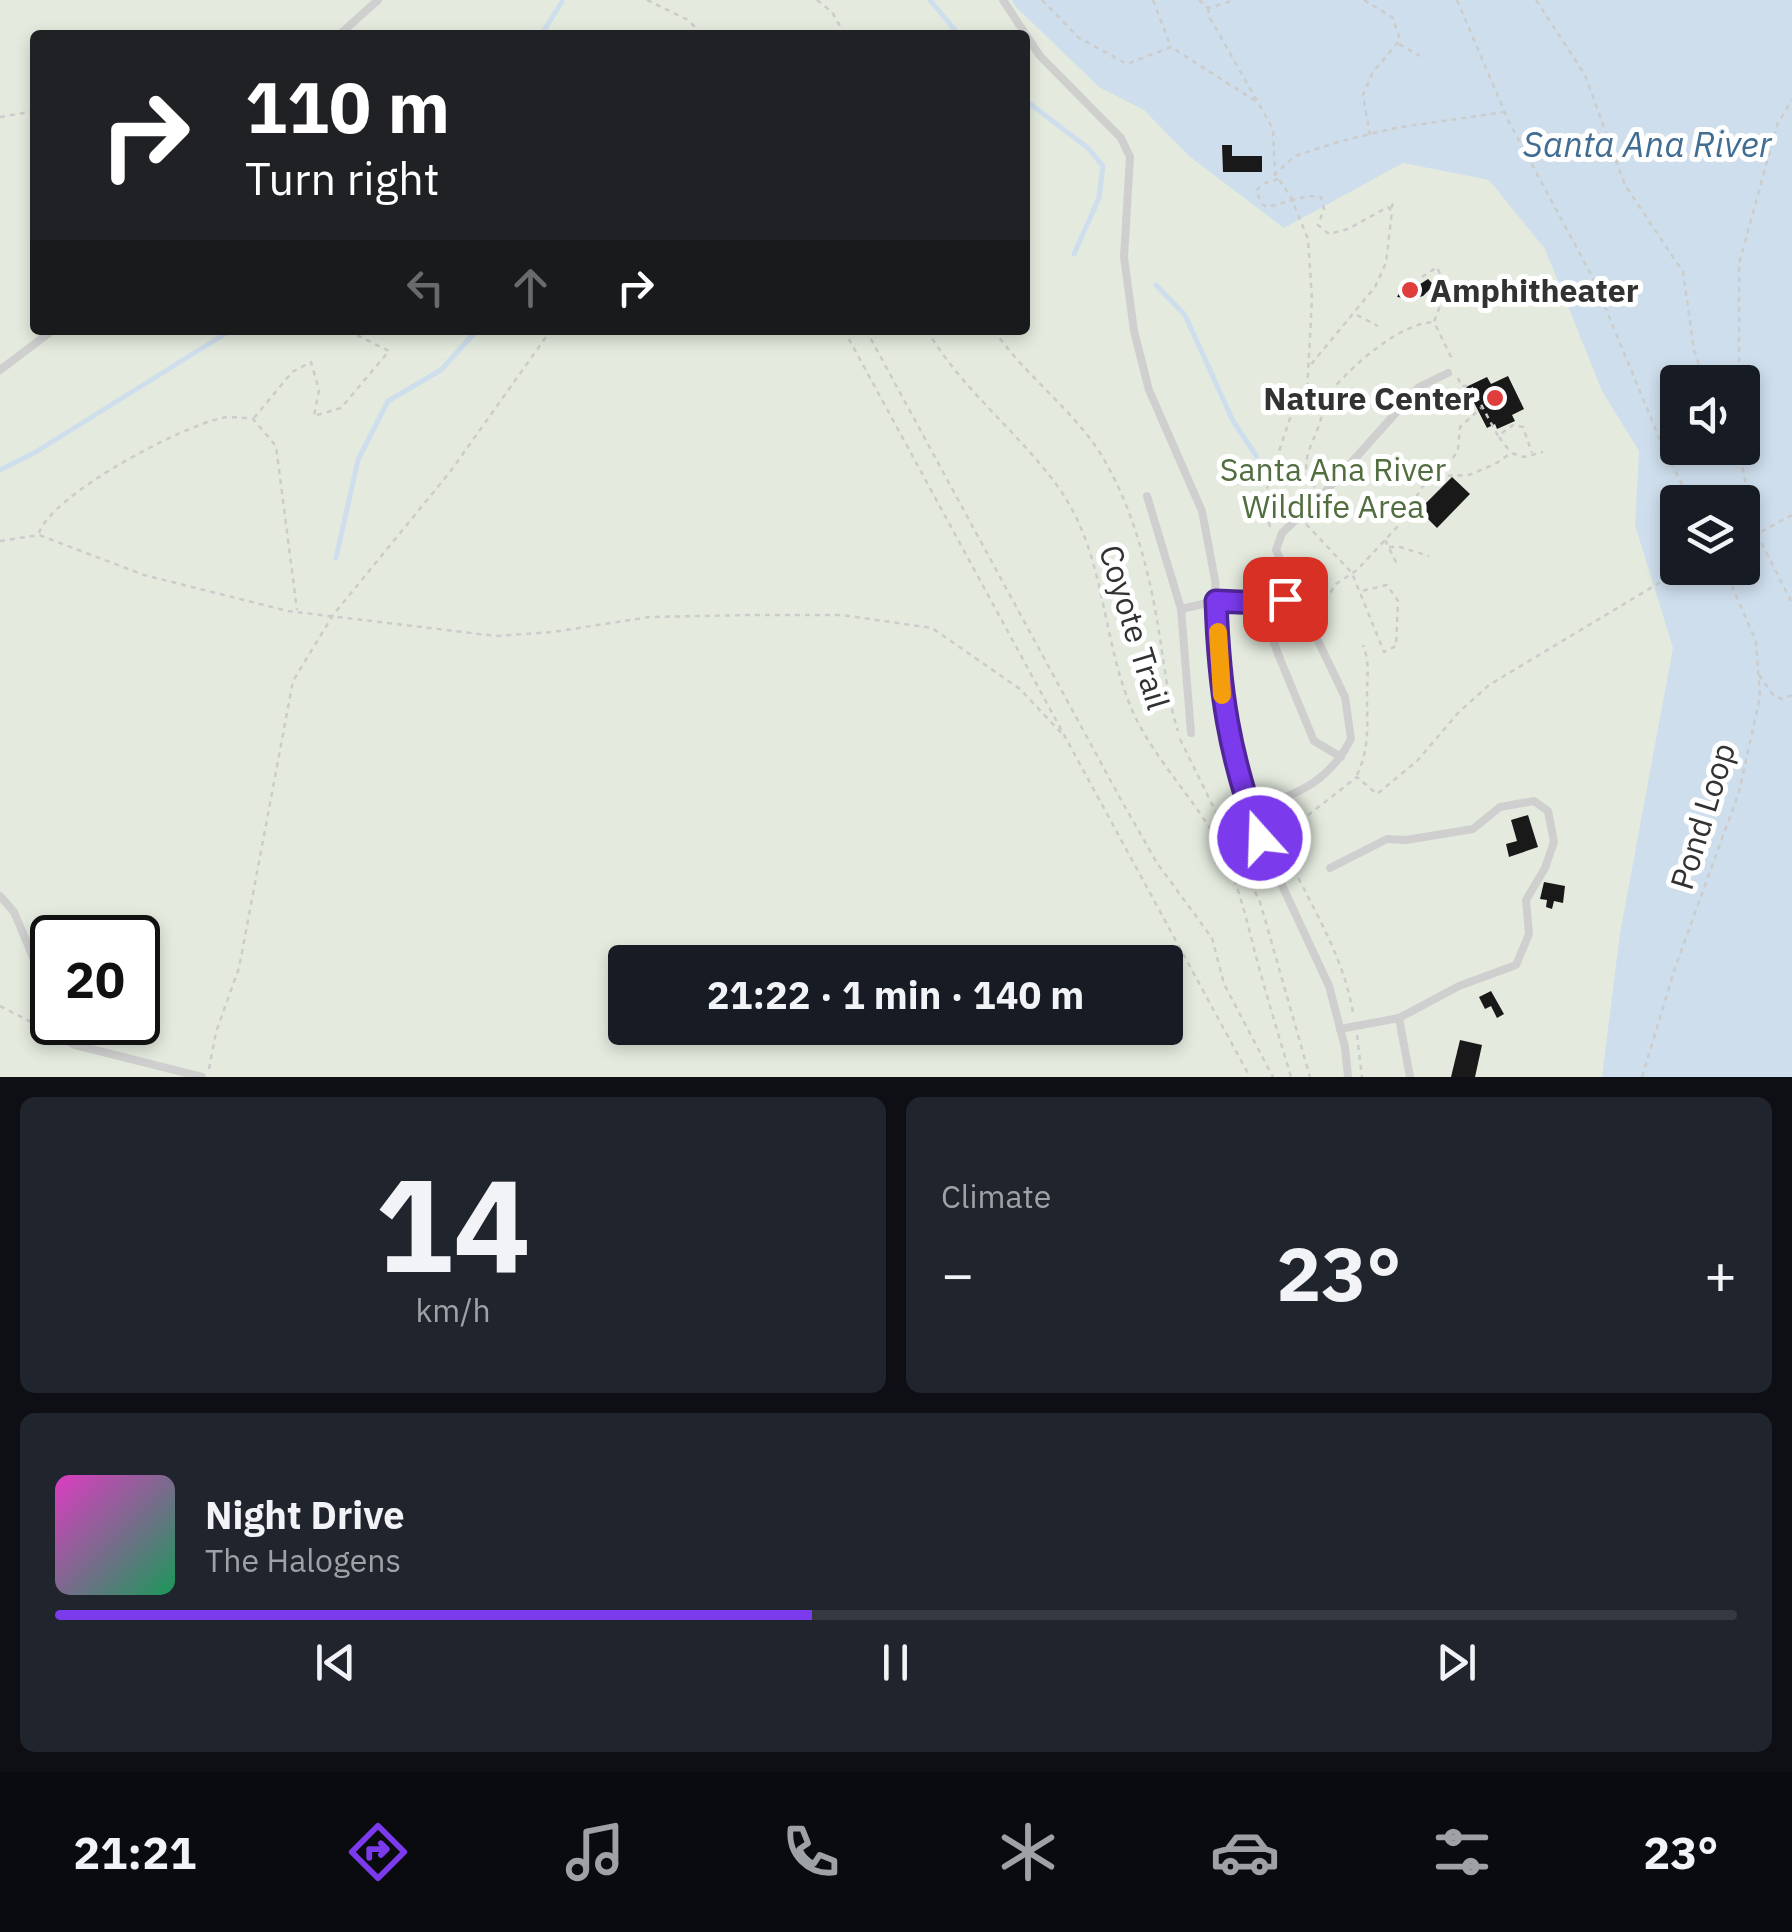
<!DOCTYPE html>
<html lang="en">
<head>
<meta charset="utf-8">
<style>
	body { margin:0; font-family:"IBM Plex Sans",sans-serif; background:#20242c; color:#f1f3f6; height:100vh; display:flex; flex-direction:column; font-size:38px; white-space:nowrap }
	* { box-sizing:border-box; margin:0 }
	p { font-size:32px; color:#9ea1a6 }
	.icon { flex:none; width:55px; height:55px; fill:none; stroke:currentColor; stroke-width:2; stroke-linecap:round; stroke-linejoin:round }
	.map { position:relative; height:1077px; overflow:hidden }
	.panel { display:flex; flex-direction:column; gap:20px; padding:20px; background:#0d0f14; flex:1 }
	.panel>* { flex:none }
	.top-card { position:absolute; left:30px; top:30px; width:1000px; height:305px; border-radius:10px; box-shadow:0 5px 15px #0003; background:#202124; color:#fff; overflow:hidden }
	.buttons { position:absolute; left:1660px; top:365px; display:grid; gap:20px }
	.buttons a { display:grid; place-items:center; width:100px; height:100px; border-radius:10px; background:#171b24; box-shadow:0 5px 15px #0003; font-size:50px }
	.speed { position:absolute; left:30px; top:915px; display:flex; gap:20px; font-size:50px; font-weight:700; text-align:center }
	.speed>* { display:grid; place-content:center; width:130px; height:130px; border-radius:50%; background:#171b24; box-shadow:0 5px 15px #0003; line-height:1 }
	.speed .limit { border:5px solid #111; border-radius:15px; background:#fff; color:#111 }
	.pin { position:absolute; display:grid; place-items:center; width:85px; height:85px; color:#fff; margin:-42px; border-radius:20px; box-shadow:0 5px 15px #0006 }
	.me { position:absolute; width:110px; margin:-55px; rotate:340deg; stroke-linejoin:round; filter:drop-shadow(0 0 8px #0008) }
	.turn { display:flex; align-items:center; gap:35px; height:210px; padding:0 50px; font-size:45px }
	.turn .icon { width:130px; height:130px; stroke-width:2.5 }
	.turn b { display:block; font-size:70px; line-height:85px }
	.lanes { display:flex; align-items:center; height:95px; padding:0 50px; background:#0003; justify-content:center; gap:50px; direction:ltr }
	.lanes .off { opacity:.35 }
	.big { font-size:75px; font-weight:800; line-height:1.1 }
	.panel .tile { flex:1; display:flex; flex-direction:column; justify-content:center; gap:15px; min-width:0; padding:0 35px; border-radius:15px; background:#20242c }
	.panel .dial { align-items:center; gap:0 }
	.dial b { font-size:130px; line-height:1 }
	.song { display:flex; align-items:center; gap:30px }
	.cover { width:120px; height:120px; border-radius:15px; background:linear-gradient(135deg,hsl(310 70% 55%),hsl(150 70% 35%)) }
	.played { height:10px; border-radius:5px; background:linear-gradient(90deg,#7c3aed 45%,#363941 45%) }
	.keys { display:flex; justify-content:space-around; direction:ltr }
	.heat { display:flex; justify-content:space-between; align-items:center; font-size:55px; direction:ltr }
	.panel .tiles { flex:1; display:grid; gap:20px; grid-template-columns:1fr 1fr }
	.tile:last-child { grid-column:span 2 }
	.trip { position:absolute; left:608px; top:945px; width:575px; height:100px; border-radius:10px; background:#171b24; box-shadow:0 5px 15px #0003; font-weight:800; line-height:100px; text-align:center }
	.menu { display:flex; height:160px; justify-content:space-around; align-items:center; background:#090b0e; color:#9ea1a6 }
	.menu .icon { width:70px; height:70px }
	.menu .current { color:#7c3aed }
	.menu b { font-size:45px; color:#f1f3f6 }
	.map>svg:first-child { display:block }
</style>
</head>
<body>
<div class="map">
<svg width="1792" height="1077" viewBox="0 0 1792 1077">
	<rect width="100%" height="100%" fill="#fff"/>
	<path fill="#e4ebde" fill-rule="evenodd" d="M0,0H1792V1077H0ZM35,35H1025V330H35ZM1678,382H1742V448H1678ZM1678,502H1742V568H1678ZM52,938H138V1022H52ZM625,962H1165V1028H625Z"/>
	<path fill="#cedeec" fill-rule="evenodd" d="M1012,0H1792V1077H1602L1620,933L1673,648L1635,525L1639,451L1602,391L1545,249L1489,180L1403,163L1284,228L1189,156L1144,110L1099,87L1015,6ZM1678,382H1742V448H1678ZM1678,502H1742V568H1678Z"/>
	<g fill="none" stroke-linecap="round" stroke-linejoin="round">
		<g stroke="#cedeec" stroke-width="5">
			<path d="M930,0L959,35"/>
			<path d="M541,35L562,2"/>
			<path d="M1025,100L1088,148L1103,166L1099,198L1074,254"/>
			<path d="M1156,285L1185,315L1233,421L1257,457"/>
			<path d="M0,470L34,453L231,330"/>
			<path d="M336,558L358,460L388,401L441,370L477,330"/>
		</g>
	</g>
	<g fill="#191919">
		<path d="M1222,145H1232V156H1262V172H1223Z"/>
		<path d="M1428,279L1434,285L1423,296L1412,299L1397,297L1402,288L1411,290Z"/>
		<path d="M1508,376L1524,409L1512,415L1515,421L1497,429L1495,424L1487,428L1466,387L1487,377L1491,384Z"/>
		<path d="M1452,477L1470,494L1437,528L1419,510Z"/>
		<path d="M1528,815L1538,847L1509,857L1506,844L1517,841L1511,820Z"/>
		<path d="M1544,882L1565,886L1563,903L1554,901L1552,909L1546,907L1547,900L1540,899Z"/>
		<path d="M1491,991L1504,1014L1497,1018L1491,1006L1485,1009L1479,997Z"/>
		<path d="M1460,1040L1482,1045L1475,1077H1451Z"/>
	</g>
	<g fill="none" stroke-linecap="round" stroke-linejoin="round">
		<g stroke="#ccc" stroke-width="2.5" stroke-dasharray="5 5" stroke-linecap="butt">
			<path d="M647,0L688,20L703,35"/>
			<path d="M817,0L832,12L845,35"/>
			<path d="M1042,0L1079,38L1127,64L1171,47L1257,102"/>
			<path d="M1153,0L1170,45"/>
			<path d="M1199,0L1208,8L1235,0"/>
			<path d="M1364,0L1393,18L1400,40L1373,72L1363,95L1370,135"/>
			<path d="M1457,0L1509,122L1593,278L1663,447L1691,502"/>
			<path d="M1536,0L1585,75L1625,185L1683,272L1694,350L1705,382"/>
			<path d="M1208,8L1210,18L1273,129L1275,173"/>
			<path d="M1399,44L1420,56"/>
			<path d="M0,117L35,111"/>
			<path d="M1278,179L1262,184L1256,191L1262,204L1267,207L1308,196L1321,197L1324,209L1318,225L1329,234L1348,229L1388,207L1392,211L1386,263L1375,287L1308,368"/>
			<path d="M1391,208L1395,199"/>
			<path d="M1422,277L1437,267C1449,292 1443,297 1434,322L1453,361"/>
			<path d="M1357,315L1378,326"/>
			<path d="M844,330L1250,1077"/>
			<path d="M866,330L1120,798L1157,863L1212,938L1224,984L1273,1077"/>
			<path d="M927,330C963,392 1023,435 1063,494C1106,560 1102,640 1132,710C1156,764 1202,805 1226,858C1239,888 1247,921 1255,953C1266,994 1279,1036 1291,1077"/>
			<path d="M994,330C1027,379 1080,414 1107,465C1134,513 1149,571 1158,626C1164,661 1167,697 1178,731"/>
			<path d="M1458,378L1461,386H1471L1498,436L1513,425L1523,427L1532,453"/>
			<path d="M1739,382V264L1777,125L1792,100"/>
			<path d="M1307,394L1322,402C1344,373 1394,325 1433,322"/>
			<path d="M254,418L292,372L311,362L319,390L314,416L341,408L389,351L351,332"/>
			<path d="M1499,437L1509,450"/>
			<path d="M1738,448L1757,534L1742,539"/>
			<path d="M1442,475L1458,450L1460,427L1481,408"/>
			<path d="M1315,487C1290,460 1327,431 1322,402"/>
			<path d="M1792,515L1757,534L1792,603"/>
			<path d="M1306,524L1352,573L1384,652L1396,646L1398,601L1387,585L1361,591"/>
			<path d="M1270,527L1263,500L1292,412L1307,393L1312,299L1308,239L1291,197L1275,174L1295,156L1338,142L1395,128L1505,112"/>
			<path d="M39,533C52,494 182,426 222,418C232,416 243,418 253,419L276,446L297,610"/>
			<path d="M1385,540L1397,564"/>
			<path d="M0,541L39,535L144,575L288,611L496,636L553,632L649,617L749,615H842L932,628L1020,689L1065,737"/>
			<path d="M1389,547H1400L1429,556"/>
			<path d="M1316,605L1324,602L1336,584L1357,570L1398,526L1423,486L1441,476L1469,475L1495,464L1511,453L1524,457L1543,452"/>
			<path d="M1759,675L1774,696L1782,699L1792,695"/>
			<path d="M1180,739L1260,902L1310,1077"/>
			<path d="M1357,775C1370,748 1367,723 1367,694C1367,675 1370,663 1363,645"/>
			<path d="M1272,833L1307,816L1357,777L1377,794L1417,761L1459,712L1489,685L1684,568"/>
			<path d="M1277,833C1302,893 1342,947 1353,1013"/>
			<path d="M1227,855L1252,843"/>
			<path d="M0,1006L39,1026"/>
			<path d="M1357,1035L1362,1077"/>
			<path d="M209,1069L216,1032L239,968L293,681L333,615L450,472L551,330"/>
			<path d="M1642,1077L1675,968L1739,792L1760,697L1756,641L1724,568"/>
		</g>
		<g stroke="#cfcfcf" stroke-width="8">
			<path d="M1003,0L1040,56L1121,138L1130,157L1124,257L1134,331L1149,390L1202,511L1215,580L1223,708L1238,775L1260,838L1329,986L1345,1047L1348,1077"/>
			<path d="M339,35L378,0"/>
			<path d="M0,370L53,330"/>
			<path d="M1147,496L1181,609L1216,601L1261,603L1296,595L1276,550L1282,533L1325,492L1419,387L1448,373"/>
			<path d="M1261,603L1278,654L1314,741L1341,757"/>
			<path d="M1181,609L1191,733"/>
			<path d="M1250,811C1296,793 1327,785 1351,739L1345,697L1296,595"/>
			<path d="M1330,868L1387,839L1406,840L1473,829L1500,807L1534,801L1548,811L1554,842L1545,868L1526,900L1529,934L1516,965L1459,986L1399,1018L1340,1029"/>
			<path d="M0,896L14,912L33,957L45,1006L58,1036L75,1045L202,1077"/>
			<path d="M1399,1018L1410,1077"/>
		</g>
	</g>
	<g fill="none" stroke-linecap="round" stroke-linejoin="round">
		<g stroke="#51269a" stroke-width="25">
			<path id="route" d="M1260,838C1229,756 1219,689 1216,601L1261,603L1285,599"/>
		</g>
		<use href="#route" stroke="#7c3aed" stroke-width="18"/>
		<path stroke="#f59e0b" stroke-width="18" d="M1218,632L1222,695"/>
	</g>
	<g fill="#e03d3d" stroke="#fff" stroke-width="4">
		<circle cx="1410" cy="290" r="10"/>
		<circle cx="1495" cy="398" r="10"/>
	</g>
	<g text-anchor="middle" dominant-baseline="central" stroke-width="10" stroke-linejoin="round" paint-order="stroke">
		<g font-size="32" font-weight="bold" fill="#323232" stroke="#fff" text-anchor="start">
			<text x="1430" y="290">Amphitheater</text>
			<text x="1475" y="398" text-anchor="end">Nature Center</text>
		</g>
		<g font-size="32" fill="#526d40" stroke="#fff">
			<text x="1333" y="469">Santa Ana River<tspan x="1333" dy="37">Wildlife Area</tspan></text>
		</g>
		<g font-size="32" fill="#323232" stroke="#fff">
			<text transform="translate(1135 627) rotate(73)">Coyote Trail</text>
			<text transform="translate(1702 816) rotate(-73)">Pond Loop</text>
		</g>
		<g font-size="35" font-style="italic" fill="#416d92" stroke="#fff">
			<text x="1647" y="144">Santa Ana River</text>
		</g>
	</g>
</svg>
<div class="buttons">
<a><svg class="icon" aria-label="sound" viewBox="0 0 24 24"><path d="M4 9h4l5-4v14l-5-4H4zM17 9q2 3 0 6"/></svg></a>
<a><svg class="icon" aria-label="layers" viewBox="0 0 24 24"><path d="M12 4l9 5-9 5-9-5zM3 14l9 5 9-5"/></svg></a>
</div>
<div class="speed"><div class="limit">20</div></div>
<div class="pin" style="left:1285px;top:599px;background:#d93025"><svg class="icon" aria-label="arrive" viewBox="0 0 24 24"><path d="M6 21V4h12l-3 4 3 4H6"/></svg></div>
<svg class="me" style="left:1260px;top:838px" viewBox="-20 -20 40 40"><circle r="17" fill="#7c3aed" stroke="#fff" stroke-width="3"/><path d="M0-11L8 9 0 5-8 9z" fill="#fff"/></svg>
<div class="trip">21:22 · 1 min · 140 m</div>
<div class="top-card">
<div class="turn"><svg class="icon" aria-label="right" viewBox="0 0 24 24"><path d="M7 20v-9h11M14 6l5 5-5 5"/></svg><div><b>110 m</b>Turn right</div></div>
<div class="lanes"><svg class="icon off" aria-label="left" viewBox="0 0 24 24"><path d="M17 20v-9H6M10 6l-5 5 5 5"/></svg><svg class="icon off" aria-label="ahead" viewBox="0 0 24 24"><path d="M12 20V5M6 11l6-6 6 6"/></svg><svg class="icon" aria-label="right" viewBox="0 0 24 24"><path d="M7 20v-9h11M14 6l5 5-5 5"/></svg></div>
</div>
</div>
<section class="panel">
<div class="tiles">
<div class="tile dial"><b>14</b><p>km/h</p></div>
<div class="tile"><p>Climate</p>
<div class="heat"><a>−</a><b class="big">23°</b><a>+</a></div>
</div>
<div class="tile">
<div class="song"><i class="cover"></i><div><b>Night Drive</b><p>The Halogens</p></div></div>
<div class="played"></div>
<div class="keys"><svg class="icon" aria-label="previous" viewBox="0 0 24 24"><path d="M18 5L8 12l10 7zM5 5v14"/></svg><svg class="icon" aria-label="pause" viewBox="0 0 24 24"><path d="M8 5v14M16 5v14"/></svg><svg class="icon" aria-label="next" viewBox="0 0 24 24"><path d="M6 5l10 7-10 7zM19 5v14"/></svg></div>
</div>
</div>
</section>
<nav class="menu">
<b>21:21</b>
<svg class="icon current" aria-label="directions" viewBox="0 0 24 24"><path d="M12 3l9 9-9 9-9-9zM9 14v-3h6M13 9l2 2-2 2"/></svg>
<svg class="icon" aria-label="music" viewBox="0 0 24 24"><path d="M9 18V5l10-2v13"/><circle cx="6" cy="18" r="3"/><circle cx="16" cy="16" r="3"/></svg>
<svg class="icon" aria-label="phone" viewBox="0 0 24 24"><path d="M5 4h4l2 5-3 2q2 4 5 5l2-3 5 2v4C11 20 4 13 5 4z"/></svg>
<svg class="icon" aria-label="climate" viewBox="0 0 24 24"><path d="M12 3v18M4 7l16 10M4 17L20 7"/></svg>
<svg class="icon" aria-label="car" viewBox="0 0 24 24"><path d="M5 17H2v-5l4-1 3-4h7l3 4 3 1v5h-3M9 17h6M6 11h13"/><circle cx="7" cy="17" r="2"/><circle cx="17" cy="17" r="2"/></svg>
<svg class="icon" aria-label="filters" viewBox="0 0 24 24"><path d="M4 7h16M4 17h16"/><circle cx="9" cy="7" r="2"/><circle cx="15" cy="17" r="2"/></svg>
<b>23°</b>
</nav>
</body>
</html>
